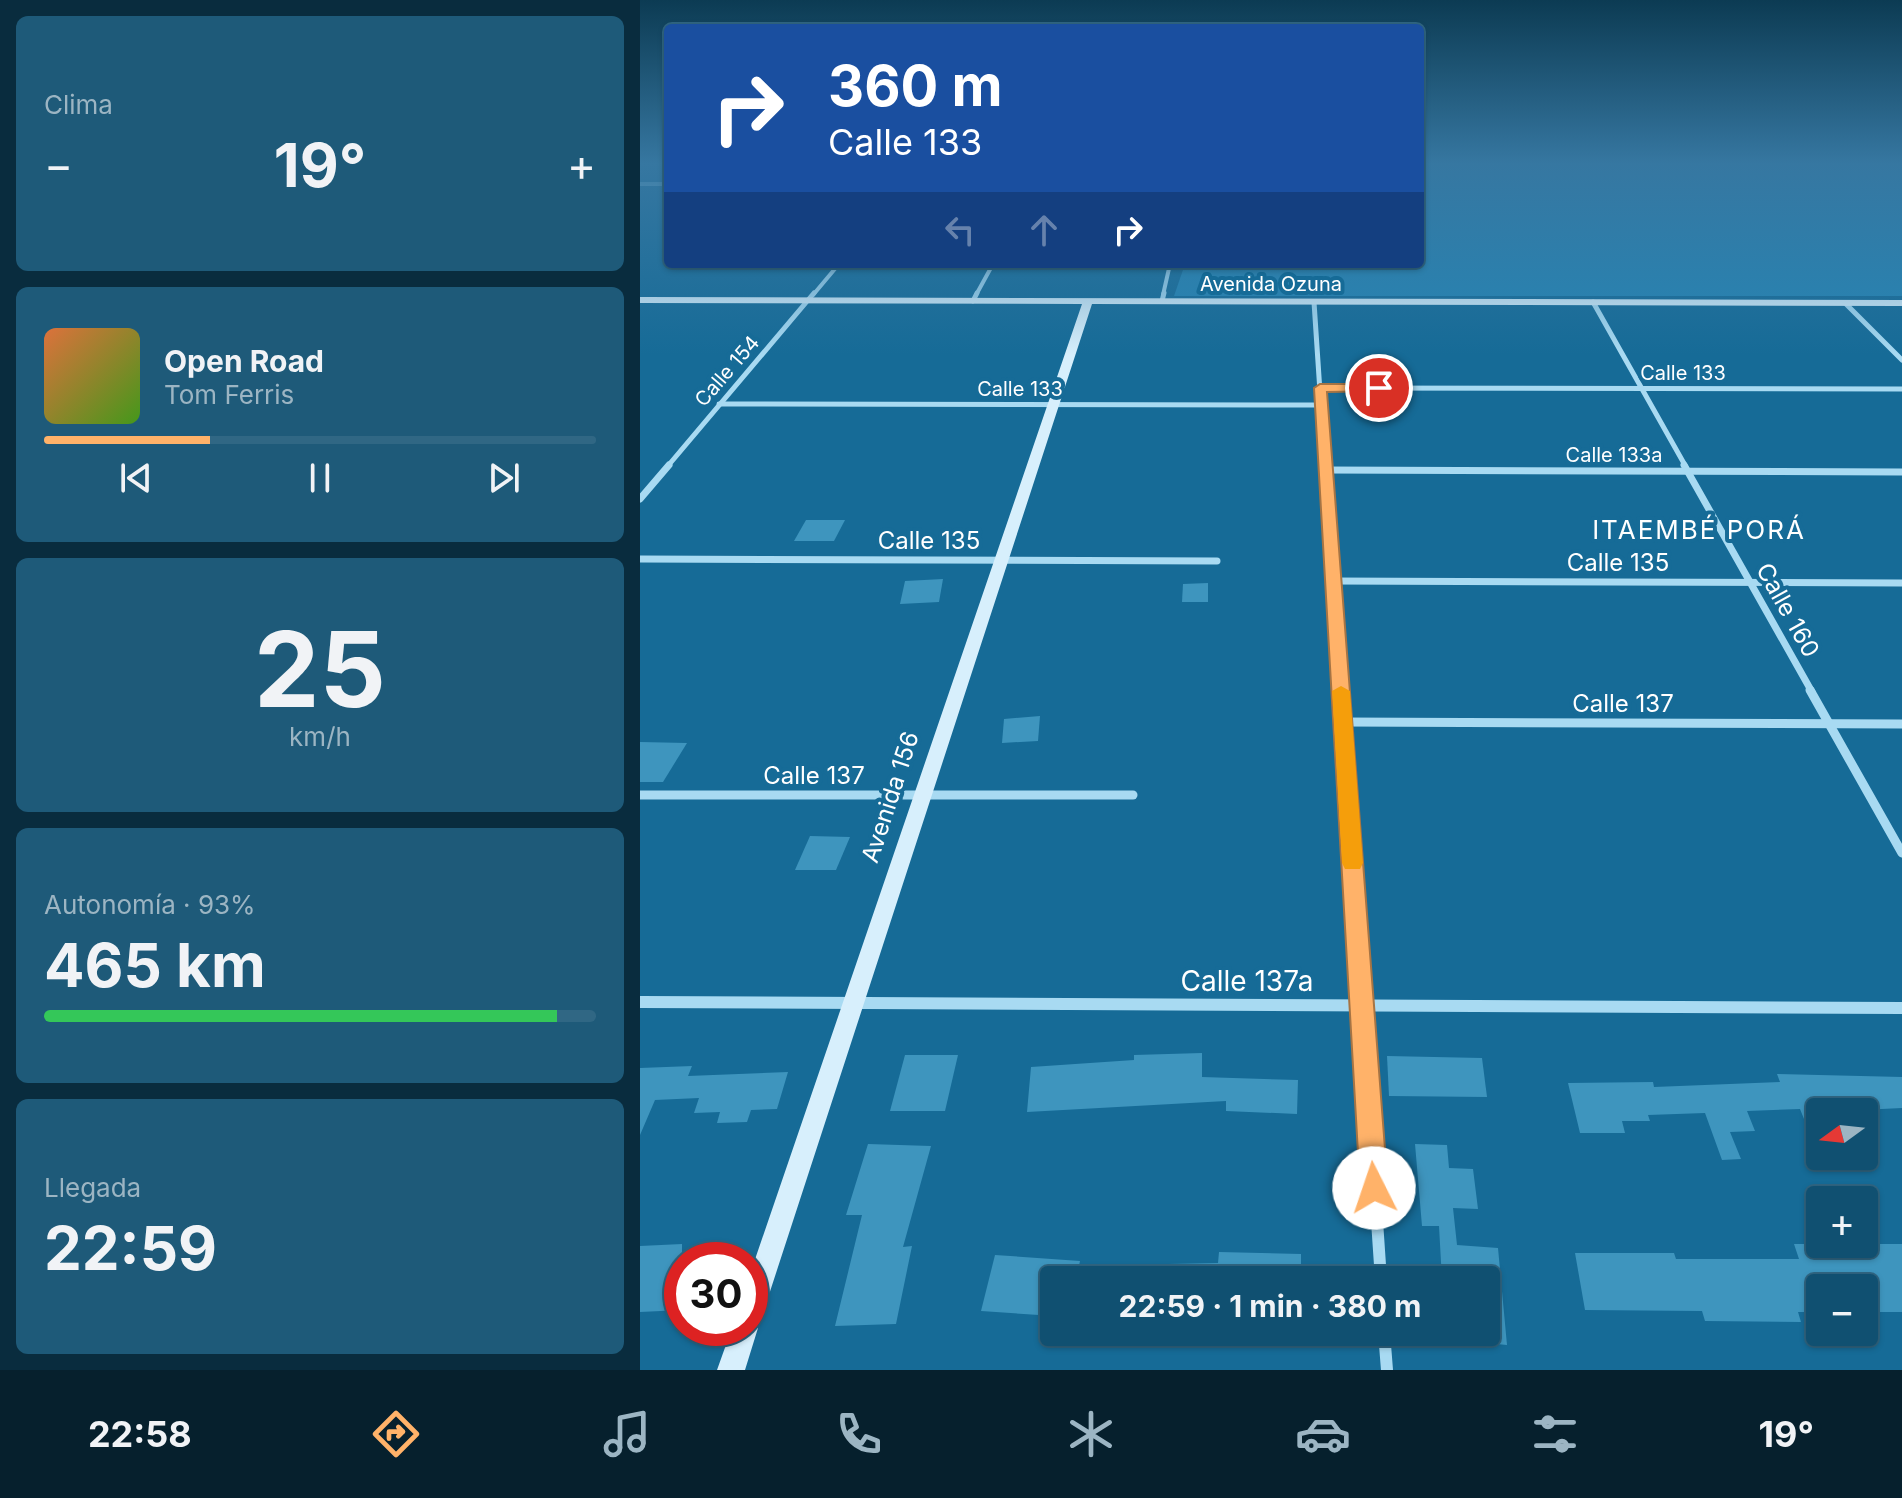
<!DOCTYPE html>
<html lang="es">
<head>
<meta charset="utf-8">
<style>
	body { margin:0; font-family:Inter,sans-serif; background:#1e5a79; color:#f1f3f6; height:100vh; display:flex; flex-direction:column; font-size:30px; white-space:nowrap }
	* { box-sizing:border-box; margin:0 }
	p { font-size:26px; color:#9cb5c3 }
	.icon { flex:none; width:44px; height:44px; fill:none; stroke:currentColor; stroke-width:2; stroke-linecap:round; stroke-linejoin:round }
	.map { position:relative; flex:1; overflow:hidden }
	.side { display:flex; flex-direction:column; gap:16px; padding:16px; background:#092c3e; width:640px }
	.side>* { flex:none }
	.hud { position:absolute; left:24px; top:24px; width:760px; height:244px; border-radius:8px; box-shadow:0 2px 6px #0004,0 0 0 2px #306784; background:#1a4fa0; color:#fff; overflow:hidden }
	.needle { width:52px; rotate:255deg }
	.tools { position:absolute; left:1166px; top:1098px; display:grid; gap:16px }
	.tools a { display:grid; place-items:center; width:72px; height:72px; border-radius:8px; background:#105071; box-shadow:0 2px 6px #0004,0 0 0 2px #306784; font-size:40px }
	.speed { position:absolute; left:24px; top:1242px; display:flex; gap:16px; font-size:40px; font-weight:700; text-align:center }
	.speed>* { display:grid; place-content:center; width:104px; height:104px; border-radius:50%; background:#105071; box-shadow:0 2px 6px #0004,0 0 0 2px #306784; line-height:1 }
	.speed .limit { border:12px solid #d22; background:#fff; color:#111 }
	.pin { position:absolute; display:grid; place-items:center; width:68px; height:68px; color:#fff; margin:-34px; border:4px solid #fff; border-radius:50%; box-shadow:0 2px 8px #0007 }
	.me { position:absolute; width:88px; margin:-44px; rotate:356deg; stroke-linejoin:round; filter:drop-shadow(0 0 6px #0008) }
	.turn { display:flex; align-items:center; gap:28px; height:168px; padding:0 32px; font-size:36px }
	.turn .icon { width:104px; height:104px; stroke-width:2.5 }
	.turn b { display:block; font-size:56px; line-height:68px }
	.lanes { display:flex; align-items:center; height:76px; padding:0 32px; background:#0003; justify-content:center; gap:40px; direction:ltr }
	.lanes .off { opacity:.35 }
	.big { font-size:60px; font-weight:700; line-height:1.1 }
	.side .tile { flex:1; display:flex; flex-direction:column; justify-content:center; gap:12px; min-width:0; padding:0 28px; border-radius:12px; background:#1e5a79 }
	.side .dial { align-items:center; gap:0 }
	.dial b { font-size:104px; line-height:1 }
	.song { display:flex; align-items:center; gap:24px }
	.cover { width:96px; height:96px; border-radius:12px; background:linear-gradient(135deg,hsl(20 70% 55%),hsl(100 70% 35%)) }
	.played { height:8px; border-radius:4px; background:linear-gradient(90deg,#ffb269 30%,#306784 30%) }
	.keys { display:flex; justify-content:space-around; direction:ltr }
	.heat { display:flex; justify-content:space-between; align-items:center; font-size:44px; direction:ltr }
	.charge { height:12px; border-radius:6px; background:linear-gradient(90deg,#34c759 93%,#306784 0) }
	.trip { position:absolute; left:400px; top:1266px; width:460px; height:80px; border-radius:8px; background:#105071; box-shadow:0 2px 6px #0004,0 0 0 2px #306784; font-weight:700; line-height:80px; text-align:center }
	.tabs { display:flex; height:128px; justify-content:space-around; align-items:center; background:#06202d; color:#9cb5c3 }
	.tabs .icon { width:56px; height:56px }
	.tabs .selected { color:#ffb269 }
	.tabs b { font-size:36px; color:#f1f3f6 }
	main { display:flex; flex:1; min-height:0 }
	.map>svg:first-child { display:block }
</style>
</head>
<body>
<main>
<section class="side">
<div class="tile"><p>Clima</p>
<div class="heat"><a>−</a><b class="big">19°</b><a>+</a></div>
</div>
<div class="tile">
<div class="song"><i class="cover"></i><div><b>Open Road</b><p>Tom Ferris</p></div></div>
<div class="played"></div>
<div class="keys"><svg class="icon" aria-label="previous" viewBox="0 0 24 24"><path d="M18 5L8 12l10 7zM5 5v14"/></svg><svg class="icon" aria-label="pause" viewBox="0 0 24 24"><path d="M8 5v14M16 5v14"/></svg><svg class="icon" aria-label="next" viewBox="0 0 24 24"><path d="M6 5l10 7-10 7zM19 5v14"/></svg></div>
</div>
<div class="tile dial"><b>25</b><p>km/h</p></div>
<div class="tile"><p>Autonomía · 93%</p><b class="big">465 km</b><div class="charge"></div></div>
<div class="tile"><p>Llegada</p><b class="big">22:59</b></div>
</section>
<div class="map">
<svg width="1262" height="1370" viewBox="0 0 1262 1370">
	<rect width="100%" height="100%" fill="#166b97"/>
	<path fill="#2585b4" d="M780,163H1262V296H534L545,264H780Z"/>
	<g fill="#3e95be">
		<path d="M166,520H205L194,541H154Z"/>
		<path d="M303,579L299,602L260,604L265,581Z"/>
		<path d="M568,583V602H542L543,584Z"/>
		<path d="M400,716L398,741L362,743L364,719Z"/>
		<path d="M0,742L47,743L23,782H0Z"/>
		<path d="M170,836L210,837L196,870H155Z"/>
		<path d="M562,1053V1077L658,1080L657,1114L586,1111V1101L387,1112L391,1067L494,1060V1055Z"/>
		<path d="M265,1055H318L305,1111H250Z"/>
		<path d="M747,1056L842,1058L847,1097L749,1096Z"/>
		<path d="M52,1066L48,1076L148,1072L137,1109L111,1110L107,1122L77,1123L80,1112L54,1113L59,1098L15,1100L0,1135V1068Z"/>
		<path d="M1137,1074L1262,1077V1108L1180,1112V1119H1164L1160,1109L1107,1111L1115,1131L1090,1132L1101,1159L1082,1160L1065,1113L1008,1115L1010,1121H982L985,1133H940L928,1083L1013,1082L1014,1087L1140,1082Z"/>
		<path d="M228,1144L291,1146L263,1247L272,1246L256,1324L195,1326L222,1215H206Z"/>
		<path d="M775,1144L807,1145L809,1168L833,1169L838,1209L813,1208L817,1245L858,1248L867,1345L846,1343V1280H802L799,1226H782Z"/>
		<path d="M42,1244V1310L0,1312V1246Z"/>
		<path d="M1154,1244H1262V1312H1224V1288H1180V1312H1158L1161,1322L1065,1321L1062,1311L945,1310L935,1253H1034L1036,1259H1159Z"/>
		<path d="M579,1252L661,1254V1280H528V1264L578,1263Z"/>
		<path d="M355,1255L440,1261L436,1280H414V1316L341,1311Z"/>
	</g>
	<g fill="none" stroke-linecap="round" stroke-linejoin="round">
		<g stroke="#a8daf2" stroke-width="4">
			<path d="M0,184H28"/>
			<path d="M173,295L199,264"/>
			<path d="M336,295L353,264"/>
			<path d="M523,295L530,264"/>
		</g>
		<g stroke="#a8daf2" stroke-width="5">
			<path d="M333,301L337,293"/>
			<path d="M522,301L524,293"/>
			<path d="M674,302L685,467"/>
			<path d="M953,302L1046,467"/>
			<path d="M1205,303L1262,360"/>
			<path d="M680,388L1262,389"/>
			<path d="M79,404L681,405"/>
			<path d="M27,467L174,293"/>
		</g>
		<g stroke="#a8daf2" stroke-width="7">
			<path d="M685,465L701,692"/>
			<path d="M1044,465L1172,692"/>
			<path d="M686,470L1262,472"/>
			<path d="M0,499L29,465"/>
			<path d="M0,559L577,561"/>
			<path d="M693,581L1262,583"/>
		</g>
		<g stroke="#a8daf2" stroke-width="9">
			<path d="M701,690L721,986"/>
			<path d="M1170,690L1262,853"/>
			<path d="M703,722L1262,724"/>
			<path d="M0,795H493"/>
		</g>
		<g stroke="#a8daf2" stroke-width="12">
			<path d="M721,984L741,1280"/>
			<path d="M0,1002L1262,1008"/>
			<path d="M744,1332L747,1370"/>
		</g>
		<path fill="#d7effc" fill-rule="evenodd" d="M0,297L1262,300V306L452,304L123,1313L117,1324L118,1328L105,1370H77L92,1328H110V1274L442,304L0,303Z"/>
	</g>
	<linearGradient id="sky" x2="0" y2="1"><stop stop-color="#0c3b53"/><stop offset="0.46" stop-color="#3677a1"/><stop offset="1" stop-color="#3677a1" stop-opacity="0"/></linearGradient>
	<rect width="1262" height="355" fill="url(#sky)"/>
	<path fill="#ffb269" stroke="#a67444" stroke-width="2" d="M739,384L745,388L743,391L687,392L748,1188L744,1198L734,1202L725,1198L720,1188L674,388L680,384Z"/>
	<path fill="#f59e0b" d="M701,686L710,691L723,863L720,869H705L702,863L692,691Z"/>
	<g text-anchor="middle" dominant-baseline="central" stroke-width="8" stroke-linejoin="round" paint-order="stroke">
		<g font-size="20" fill="#fff" stroke="#166b97">
			<text x="631" y="284">Avenida Ozuna</text>
			<text transform="translate(87 371) rotate(-49)">Calle 154</text>
			<text x="1043" y="373">Calle 133</text>
			<text x="380" y="389">Calle 133</text>
			<text x="974" y="455">Calle 133a</text>
		</g>
		<g font-size="24" fill="#fff" stroke="#166b97">
			<text x="289" y="540">Calle 135</text>
			<text x="978" y="562">Calle 135</text>
			<text transform="translate(1148 610) rotate(61)">Calle 160</text>
			<text x="983" y="703">Calle 137</text>
			<text x="174" y="775">Calle 137</text>
			<text transform="translate(250 797) rotate(-72)">Avenida 156</text>
		</g>
		<g font-size="26" letter-spacing="2" fill="#fff" stroke="#166b97">
			<text x="1059" y="529">ITAEMBÉ PORÁ</text>
		</g>
		<g font-size="28" fill="#fff" stroke="#166b97">
			<text x="607" y="981">Calle 137a</text>
		</g>
	</g>
</svg>
<div class="tools">
<a><svg class="needle" viewBox="-14 -14 28 28"><path d="M0-13l5 13h-10z" fill="#e53935"/><path d="M0 13l5-13h-10z" fill="#9cb5c3"/></svg></a>
<a>+</a>
<a>−</a>
</div>
<div class="speed"><div class="limit">30</div></div>
<div class="pin" style="left:739px;top:388px;background:#d93025"><svg class="icon" aria-label="arrive" viewBox="0 0 24 24"><path d="M6 21V4h12l-3 4 3 4H6"/></svg></div>
<svg class="me" style="left:734px;top:1188px" viewBox="-20 -20 40 40"><circle r="19" fill="#fff"/><path d="M0-13L10 11 0 6-10 11z" fill="#ffb269"/></svg>
<div class="trip">22:59 · 1 min · 380 m</div>
<div class="hud">
<div class="turn"><svg class="icon" aria-label="right" viewBox="0 0 24 24"><path d="M7 20v-9h11M14 6l5 5-5 5"/></svg><div><b>360 m</b>Calle 133</div></div>
<div class="lanes"><svg class="icon off" aria-label="left" viewBox="0 0 24 24"><path d="M17 20v-9H6M10 6l-5 5 5 5"/></svg><svg class="icon off" aria-label="ahead" viewBox="0 0 24 24"><path d="M12 20V5M6 11l6-6 6 6"/></svg><svg class="icon" aria-label="right" viewBox="0 0 24 24"><path d="M7 20v-9h11M14 6l5 5-5 5"/></svg></div>
</div>
</div>
</main>
<nav class="tabs">
<b>22:58</b>
<svg class="icon selected" aria-label="directions" viewBox="0 0 24 24"><path d="M12 3l9 9-9 9-9-9zM9 14v-3h6M13 9l2 2-2 2"/></svg>
<svg class="icon" aria-label="music" viewBox="0 0 24 24"><path d="M9 18V5l10-2v13"/><circle cx="6" cy="18" r="3"/><circle cx="16" cy="16" r="3"/></svg>
<svg class="icon" aria-label="phone" viewBox="0 0 24 24"><path d="M5 4h4l2 5-3 2q2 4 5 5l2-3 5 2v4C11 20 4 13 5 4z"/></svg>
<svg class="icon" aria-label="climate" viewBox="0 0 24 24"><path d="M12 3v18M4 7l16 10M4 17L20 7"/></svg>
<svg class="icon" aria-label="car" viewBox="0 0 24 24"><path d="M5 17H2v-5l4-1 3-4h7l3 4 3 1v5h-3M9 17h6M6 11h13"/><circle cx="7" cy="17" r="2"/><circle cx="17" cy="17" r="2"/></svg>
<svg class="icon" aria-label="filters" viewBox="0 0 24 24"><path d="M4 7h16M4 17h16"/><circle cx="9" cy="7" r="2"/><circle cx="15" cy="17" r="2"/></svg>
<b>19°</b>
</nav>
</body>
</html>
